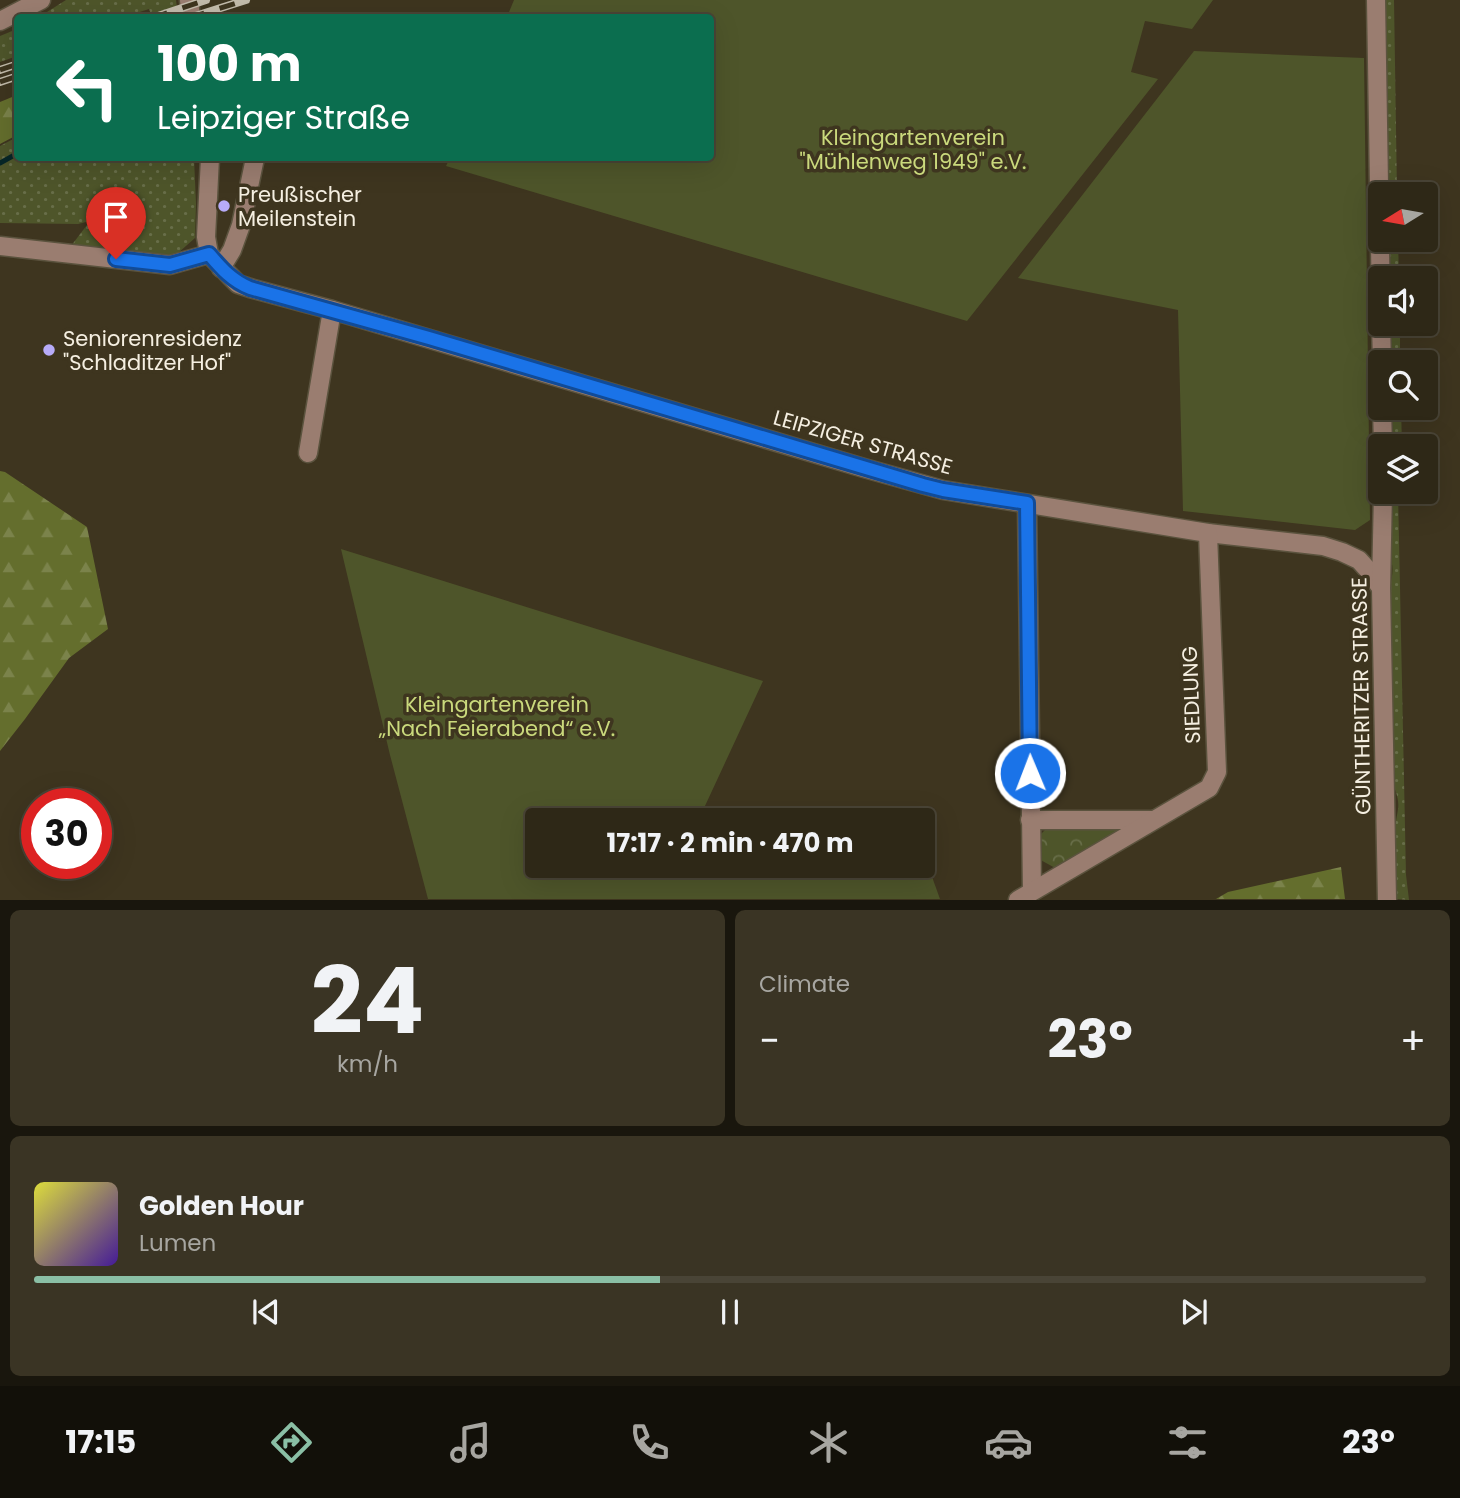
<!DOCTYPE html>
<html lang="en">
<head>
<meta charset="utf-8">
<style>
	body { margin:0; font-family:Poppins,sans-serif; background:#3a3424; color:#f1f3f6; height:100vh; display:flex; flex-direction:column; font-size:26px; white-space:nowrap }
	* { box-sizing:border-box; margin:0 }
	p { font-size:23px; color:#a7a6a1 }
	.icon { flex:none; width:38px; height:38px; fill:none; stroke:currentColor; stroke-width:2; stroke-linecap:round; stroke-linejoin:round }
	.map { position:relative; height:900px; overflow:hidden }
	.sheet { display:flex; flex-direction:column; gap:10px; padding:10px; background:#19160d; flex:1 }
	.sheet>* { flex:none }
	.top-card { position:absolute; left:14px; top:14px; width:700px; height:147px; border-radius:7px; box-shadow:0 7px 28px #0002,0 0 0 2px #494436; background:#0b6e4f; color:#fff; overflow:hidden }
	.needle { width:46px; rotate:259deg }
	.controls { position:absolute; left:1368px; top:182px; display:grid; gap:14px }
	.controls a { display:grid; place-items:center; width:70px; height:70px; border-radius:7px; background:#2e2817; box-shadow:0 7px 28px #0002,0 0 0 2px #494436; font-size:35px }
	.speed { position:absolute; left:21px; top:788px; display:flex; gap:14px; font-size:35px; font-weight:700; text-align:center }
	.speed>* { display:grid; place-content:center; width:91px; height:91px; border-radius:50%; background:#2e2817; box-shadow:0 7px 28px #0002,0 0 0 2px #494436; line-height:1 }
	.speed .limit { border:10px solid #d22; background:#fff; color:#111 }
	.pin { position:absolute; display:grid; place-items:center; width:60px; height:60px; color:#fff; margin:-72px -30px; border-radius:50% 50% 50% 0; rotate:-45deg; box-shadow:0 0 7px #0007 }
	.pin .icon { rotate:45deg }
	.me { position:absolute; width:77px; margin:-38px; rotate:359deg; stroke-linejoin:round; filter:drop-shadow(0 0 5px #0008) }
	.turn { display:flex; align-items:center; gap:24px; height:147px; padding:0 28px; font-size:32px }
	.turn .icon { width:91px; height:91px; stroke-width:2.5 }
	.turn b { display:block; font-size:49px; line-height:60px }
	.big { font-size:52px; font-weight:700; line-height:1.1 }
	.sheet .widget { flex:1; display:flex; flex-direction:column; justify-content:center; gap:10px; min-width:0; padding:0 24px; border-radius:10px; background:#3a3424 }
	.sheet .dial { align-items:center; gap:0 }
	.dial b { font-size:91px; line-height:1 }
	.song { display:flex; align-items:center; gap:21px }
	.cover { width:84px; height:84px; border-radius:10px; background:linear-gradient(135deg,hsl(60 70% 55%),hsl(260 70% 35%)) }
	.played { height:7px; border-radius:4px; background:linear-gradient(90deg,#8abfa5 45%,#494436 45%) }
	.keys { display:flex; justify-content:space-around; direction:ltr }
	.heat { display:flex; justify-content:space-between; align-items:center; font-size:38px; direction:ltr }
	.sheet .tiles { flex:1; display:grid; gap:10px; grid-template-columns:1fr 1fr }
	.widget:last-child { grid-column:span 2 }
	.trip { position:absolute; left:525px; top:808px; width:410px; height:70px; border-radius:7px; background:#2e2817; box-shadow:0 7px 28px #0002,0 0 0 2px #494436; font-weight:700; line-height:70px; text-align:center }
	.tab-bar { display:flex; height:112px; justify-content:space-around; align-items:center; background:#121009; color:#a7a6a1 }
	.tab-bar .icon { width:49px; height:49px }
	.tab-bar .active { color:#8abfa5 }
	.tab-bar b { font-size:32px; color:#f1f3f6 }
	.map>svg:first-child { display:block }
</style>
</head>
<body>
<div class="map">
<svg width="1460" height="900" viewBox="0 0 1460 900">
	<defs>
		<pattern id="grass-dots" width="8" height="8" patternUnits="userSpaceOnUse" patternTransform="scale(1.75)"><rect width="8" height="8" fill="#4e552a"/><path d="M2 2h.1M6 6h.1" fill="none" stroke="#686e49" stroke-width="1.8" stroke-linecap="round"/></pattern>
		<pattern id="forest-firs" width="22" height="20" patternUnits="userSpaceOnUse" patternTransform="scale(1.75)"><rect width="22" height="20" fill="#646e2d"/><path d="M5 1l3.5 6h-7zM16 11l3.5 6h-7z" fill="#7b834b"/></pattern>
		<pattern id="park-crowns" width="20" height="18" patternUnits="userSpaceOnUse" patternTransform="scale(1.75)"><rect width="20" height="18" fill="#4e552a"/><path d="M2 6a3 3 0 1 1 6 0M12 15a3 3 0 1 1 6 0" fill="none" stroke="#686e49"/></pattern>
	</defs>
	<rect width="100%" height="100%" fill="#3e351f"/>
	<g fill="url(#grass-dots)">
		<path d="M66,0H176L178,17H152L149,9L124,17H39Z"/>
		<path d="M1382,0H1394L1397,194H1386Z"/>
		<path d="M17,29V56L0,62V36Z"/>
		<path d="M17,137L18,158H194L196,204L195,238L178,253L168,256L71,246L90,221L78,224L0,223V146Z"/>
		<path d="M1387,240H1398L1399,278H1388Z"/>
		<rect x="1389" y="324" width="11" height="38"/>
		<path d="M1390,408H1401L1402,446H1391Z"/>
		<path d="M1388,492H1398L1406,875L1409,900L1397,899C1396,878 1393,854 1395,832C1396,808 1403,809 1393,784L1390,586C1393,574 1394,565 1389,554Z"/>
	</g>
	<g fill="url(#forest-firs)">
		<path d="M17,95V135L0,144V102Z"/>
		<path d="M0,471L5,472L87,527L108,629L69,658L25,719L0,751Z"/>
		<path d="M1341,867L1345,899H1216L1228,892Z"/>
	</g>
	<path fill="url(#park-crowns)" d="M1048,827H1124L1083,855L1057,869L1037,858L1035,840Z"/>
	<g fill="#4e552a">
		<path d="M514,0H1213L1192,29L1145,21L1131,72L1158,79L967,321L446,166L450,158H710V18L507,17Z"/>
		<path d="M1194,51L1364,58L1370,520L1355,530L1183,511L1178,310L1018,278Z"/>
		<path d="M341,549L763,681L698,821H537V866H922V849L940,899H428L390,755Z"/>
	</g>
	<g fill="none" stroke-linecap="round" stroke-linejoin="round">
		<path stroke="#072627" stroke-width="5" d="M0,163L18,153"/>
		<g stroke="#5b533e" stroke-width="21">
			<g id="minor">
				<path d="M189,0L191,18"/>
				<path d="M1376,0L1381,308"/>
				<path d="M0,21L41,0"/>
				<path d="M210,158L206,237L209,254L230,276L238,284L250,288L332,310L864,468L943,490L1208,533L1323,546L1342,552L1359,560L1368,570L1381,588"/>
				<path d="M0,246L170,265L209,254"/>
				<path d="M221,268L232,250L241,225L255,158"/>
				<path d="M1381,324L1382,362"/>
				<path d="M1382,408L1383,446"/>
				<path d="M308,453L332,310"/>
				<path d="M1383,492L1381,588L1387,900"/>
				<path d="M1027,504L1032,891"/>
				<path d="M1030,820H1152"/>
				<path d="M1018,900L1209,788L1217,772L1208,533"/>
			</g>
		</g>
		<use href="#minor" stroke="#9a7d70" stroke-width="18"/>
		<g stroke="#c2bbab" stroke-width="8">
			<g id="rail">
				<path d="M152,18L206,0"/>
				<path d="M189,18L246,0"/>
				<path d="M0,70L18,64"/>
				<path d="M0,82L18,76"/>
			</g>
		</g>
		<use href="#rail" stroke="#3e351f" stroke-width="5" stroke-dasharray="16" stroke-linecap="butt"/>
	</g>
	<g fill="none" stroke-linecap="round" stroke-linejoin="round">
		<g stroke="#114b97" stroke-width="18">
			<path id="route" d="M116,259L170,265L209,254C221,268 232,281 250,288L429,338L923,485L943,490L1027,503L1030,773"/>
		</g>
		<use href="#route" stroke="#1a73e8" stroke-width="12"/>
	</g>
	<g fill="#b7abf8" stroke="#3e351f" stroke-width="2.5">
		<circle cx="224" cy="206" r="7"/>
		<circle cx="49" cy="350" r="7"/>
	</g>
	<g text-anchor="middle" dominant-baseline="central" stroke-width="7" stroke-linejoin="round" paint-order="stroke">
		<g font-size="21" fill="#cad97c" stroke="#3e351f">
			<text x="913" y="137">Kleingartenverein<tspan x="913" dy="24">"Mühlenweg 1949" e.V.</tspan></text>
			<text x="497" y="704">Kleingartenverein<tspan x="497" dy="24">„Nach Feierabend“ e.V.</tspan></text>
		</g>
		<g font-size="21" fill="#f5efe1" stroke="#3e351f" text-anchor="start">
			<text x="238" y="194">Preußischer<tspan x="238" dy="24">Meilenstein</tspan></text>
			<text x="63" y="338">Seniorenresidenz<tspan x="63" dy="24">"Schladitzer Hof"</tspan></text>
		</g>
		<g font-size="21" fill="#f5efe1" stroke="#3e351f">
			<text transform="translate(863 442) rotate(16)">LEIPZIGER STRASSE</text>
			<text transform="translate(1191 695) rotate(-92)">SIEDLUNG</text>
			<text transform="translate(1361 696) rotate(-91)">GÜNTHERITZER STRASSE</text>
		</g>
	</g>
</svg>
<div class="controls">
<a><svg class="needle" viewBox="-14 -14 28 28"><path d="M0-13l5 13h-10z" fill="#e53935"/><path d="M0 13l5-13h-10z" fill="#a7a6a1"/></svg></a>
<a><svg class="icon" aria-label="sound" viewBox="0 0 24 24"><path d="M4 9h4l5-4v14l-5-4H4zM17 9q2 3 0 6"/></svg></a>
<a><svg class="icon" aria-label="search" viewBox="0 0 24 24"><circle cx="10" cy="10" r="6"/><path d="M15 15l6 6"/></svg></a>
<a><svg class="icon" aria-label="layers" viewBox="0 0 24 24"><path d="M12 4l9 5-9 5-9-5zM3 14l9 5 9-5"/></svg></a>
</div>
<div class="speed"><div class="limit">30</div></div>
<div class="pin" style="left:116px;top:259px;background:#d93025"><svg class="icon" aria-label="arrive" viewBox="0 0 24 24"><path d="M6 21V4h12l-3 4 3 4H6"/></svg></div>
<svg class="me" style="left:1030px;top:773px" viewBox="-20 -20 40 40"><circle r="17" fill="#1a73e8" stroke="#fff" stroke-width="3"/><path d="M0-11L8 9 0 5-8 9z" fill="#fff"/></svg>
<div class="trip">17:17 · 2 min · 470 m</div>
<div class="top-card">
<div class="turn"><svg class="icon" aria-label="left" viewBox="0 0 24 24"><path d="M17 20v-9H6M10 6l-5 5 5 5"/></svg><div><b>100 m</b>Leipziger Straße</div></div>
</div>
</div>
<section class="sheet">
<div class="tiles">
<div class="widget dial"><b>24</b><p>km/h</p></div>
<div class="widget"><p>Climate</p>
<div class="heat"><a>−</a><b class="big">23°</b><a>+</a></div>
</div>
<div class="widget">
<div class="song"><i class="cover"></i><div><b>Golden Hour</b><p>Lumen</p></div></div>
<div class="played"></div>
<div class="keys"><svg class="icon" aria-label="previous" viewBox="0 0 24 24"><path d="M18 5L8 12l10 7zM5 5v14"/></svg><svg class="icon" aria-label="pause" viewBox="0 0 24 24"><path d="M8 5v14M16 5v14"/></svg><svg class="icon" aria-label="next" viewBox="0 0 24 24"><path d="M6 5l10 7-10 7zM19 5v14"/></svg></div>
</div>
</div>
</section>
<nav class="tab-bar">
<b>17:15</b>
<svg class="icon active" aria-label="directions" viewBox="0 0 24 24"><path d="M12 3l9 9-9 9-9-9zM9 14v-3h6M13 9l2 2-2 2"/></svg>
<svg class="icon" aria-label="music" viewBox="0 0 24 24"><path d="M9 18V5l10-2v13"/><circle cx="6" cy="18" r="3"/><circle cx="16" cy="16" r="3"/></svg>
<svg class="icon" aria-label="phone" viewBox="0 0 24 24"><path d="M5 4h4l2 5-3 2q2 4 5 5l2-3 5 2v4C11 20 4 13 5 4z"/></svg>
<svg class="icon" aria-label="climate" viewBox="0 0 24 24"><path d="M12 3v18M4 7l16 10M4 17L20 7"/></svg>
<svg class="icon" aria-label="car" viewBox="0 0 24 24"><path d="M5 17H2v-5l4-1 3-4h7l3 4 3 1v5h-3M9 17h6M6 11h13"/><circle cx="7" cy="17" r="2"/><circle cx="17" cy="17" r="2"/></svg>
<svg class="icon" aria-label="filters" viewBox="0 0 24 24"><path d="M4 7h16M4 17h16"/><circle cx="9" cy="7" r="2"/><circle cx="15" cy="17" r="2"/></svg>
<b>23°</b>
</nav>
</body>
</html>
